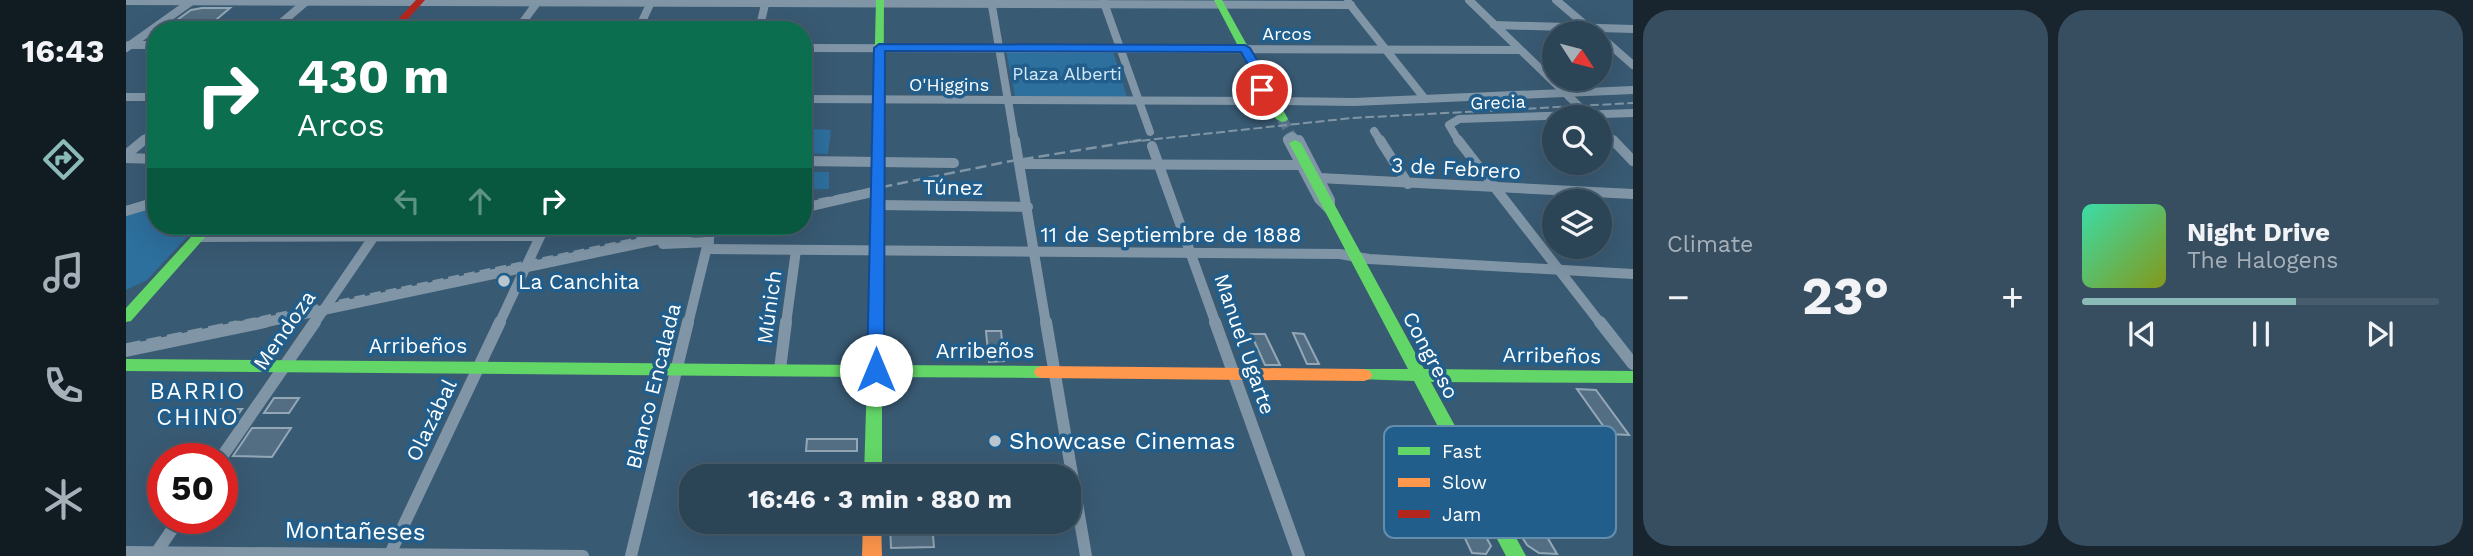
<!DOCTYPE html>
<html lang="en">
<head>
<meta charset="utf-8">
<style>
	body { margin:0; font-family:"Work Sans",sans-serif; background:#374e60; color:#f1f3f6; height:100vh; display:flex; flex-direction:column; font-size:26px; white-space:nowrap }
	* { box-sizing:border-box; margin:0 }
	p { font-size:23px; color:#a6b0b9 }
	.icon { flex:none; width:38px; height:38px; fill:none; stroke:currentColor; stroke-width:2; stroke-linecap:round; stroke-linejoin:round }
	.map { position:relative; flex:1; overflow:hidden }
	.drawer { display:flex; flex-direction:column; gap:10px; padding:10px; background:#18252f; width:840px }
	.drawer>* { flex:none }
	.top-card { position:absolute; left:21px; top:21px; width:665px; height:214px; border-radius:28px; box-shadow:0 7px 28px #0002,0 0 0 2px #475c6c; background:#0b6e4f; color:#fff; overflow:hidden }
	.needle { width:46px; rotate:126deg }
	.fabs { position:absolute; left:1416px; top:21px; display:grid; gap:14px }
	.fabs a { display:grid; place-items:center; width:70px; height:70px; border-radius:50%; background:#2b4456; box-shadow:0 7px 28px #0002,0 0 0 2px #475c6c; font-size:35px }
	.speed { position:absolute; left:21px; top:443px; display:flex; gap:14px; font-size:35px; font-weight:700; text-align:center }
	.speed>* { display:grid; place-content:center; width:91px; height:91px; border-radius:50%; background:#2b4456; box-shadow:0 7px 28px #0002,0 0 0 2px #475c6c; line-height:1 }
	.speed .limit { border:10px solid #d22; background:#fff; color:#111 }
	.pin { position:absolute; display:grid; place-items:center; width:60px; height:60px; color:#fff; margin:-30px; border:4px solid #fff; border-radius:50%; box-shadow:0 2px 7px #0007 }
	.me { position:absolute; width:77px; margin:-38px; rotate:0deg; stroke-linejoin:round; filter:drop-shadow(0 0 5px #0008) }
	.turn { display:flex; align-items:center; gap:24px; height:147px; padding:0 35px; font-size:32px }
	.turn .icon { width:91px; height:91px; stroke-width:2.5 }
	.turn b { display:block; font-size:49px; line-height:60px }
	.lanes { display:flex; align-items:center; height:66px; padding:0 35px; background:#0003; justify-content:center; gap:35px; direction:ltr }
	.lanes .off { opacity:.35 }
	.big { font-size:52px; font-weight:700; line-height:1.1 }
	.drawer .widget { flex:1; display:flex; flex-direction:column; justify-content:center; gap:10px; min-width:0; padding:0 24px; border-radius:28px; background:#374e60 }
	.song { display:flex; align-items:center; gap:21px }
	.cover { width:84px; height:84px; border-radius:10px; background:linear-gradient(135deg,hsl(160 70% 55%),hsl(70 70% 35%)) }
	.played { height:7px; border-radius:4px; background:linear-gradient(90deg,#8bbbb9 60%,#475c6c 60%) }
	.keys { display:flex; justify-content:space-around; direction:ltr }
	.heat { display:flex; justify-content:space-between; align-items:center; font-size:38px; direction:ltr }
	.drawer .tiles { flex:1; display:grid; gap:10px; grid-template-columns:repeat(2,1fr) }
	.trip { position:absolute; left:553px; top:464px; width:402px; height:70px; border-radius:28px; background:#2b4456; box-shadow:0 7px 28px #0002,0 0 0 2px #475c6c; font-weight:700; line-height:70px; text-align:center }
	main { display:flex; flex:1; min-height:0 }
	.dock { display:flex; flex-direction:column; width:126px; justify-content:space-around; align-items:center; background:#111b22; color:#a6b0b9 }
	.dock .icon { width:49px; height:49px }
	.dock .active { color:#8bbbb9 }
	.dock b { font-size:32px; color:#f1f3f6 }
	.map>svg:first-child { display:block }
</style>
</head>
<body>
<main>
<nav class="dock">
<b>16:43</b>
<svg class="icon active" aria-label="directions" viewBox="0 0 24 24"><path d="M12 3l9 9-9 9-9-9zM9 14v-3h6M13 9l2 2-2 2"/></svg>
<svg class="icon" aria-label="music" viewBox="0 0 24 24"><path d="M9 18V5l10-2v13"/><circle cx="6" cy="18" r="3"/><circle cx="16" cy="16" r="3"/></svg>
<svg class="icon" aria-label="phone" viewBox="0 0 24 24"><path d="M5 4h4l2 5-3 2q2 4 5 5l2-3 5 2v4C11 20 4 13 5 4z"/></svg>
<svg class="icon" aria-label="climate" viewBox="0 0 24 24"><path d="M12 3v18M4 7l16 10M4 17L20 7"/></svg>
</nav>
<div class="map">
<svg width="1507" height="556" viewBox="0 0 1507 556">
	<rect width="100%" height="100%" fill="#395a73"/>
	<g fill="#2d6f9d">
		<path d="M880,50L987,51L1001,97L889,96Z"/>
		<path d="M686,129L705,130L702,154L682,153Z"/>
		<rect x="677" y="172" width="26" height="17"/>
		<path d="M30,204V226H71L21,280L0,290V214Z"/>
	</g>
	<g fill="#536e82" stroke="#94a7b6" stroke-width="2">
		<path d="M76,8H104L78,30H37L65,10Z"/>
		<path d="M860,331H875L878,361L863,362Z"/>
		<path d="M1167,333L1178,334L1193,364H1181Z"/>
		<path d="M1125,334H1139L1154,365H1139Z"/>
		<path d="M1451,389L1470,390L1503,435L1483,434Z"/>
		<path d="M148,398H173L163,413H138Z"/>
		<path d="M66,409H116L107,421H57Z"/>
		<path d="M126,428H165L146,457L107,456Z"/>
		<path d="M681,439H731V451H680Z"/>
		<path d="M764,524H806L808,547L765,548Z"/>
		<path d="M1391,529L1417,530L1431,554L1413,553L1401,545Z"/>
		<path d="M1337,534L1359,535L1365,546L1360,554L1346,553Z"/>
	</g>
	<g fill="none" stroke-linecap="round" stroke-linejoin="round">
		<path stroke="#577388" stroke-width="10" stroke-dasharray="10 5" stroke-linecap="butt" d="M1156,119L1169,142"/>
		<path stroke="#577388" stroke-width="13" stroke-dasharray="13 6" stroke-linecap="butt" d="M1168,140L1169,143"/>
		<g stroke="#8096a7" stroke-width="8">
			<path d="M865,0L889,142"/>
			<path d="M977,0L1024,132"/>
			<path d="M1343,0L1462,115"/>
			<path d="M1430,0L1463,28"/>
			<path d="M0,1L1225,5"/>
			<path d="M1222,2L1299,99"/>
			<path d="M1368,25L1507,29"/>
			<path d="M147,30L182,0"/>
			<path d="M391,30L413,0"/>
			<path d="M512,30L526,0"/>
			<path d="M633,30L640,0"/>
			<path d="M1474,36L1507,65"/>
			<path d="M3,45H30"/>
			<path d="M0,48L66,1"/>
			<path d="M677,48L1393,50"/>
			<path d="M1138,84L1155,101L1228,102L1507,90"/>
			<path d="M0,97H30"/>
			<path d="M677,99L1138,101L1140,98L1137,86"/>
			<path d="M1474,127L1489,142"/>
			<path d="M1248,131L1255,142"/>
			<path d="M15,142L30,130"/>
			<path d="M1163,142L1161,139L1166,136L1174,142"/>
			<path d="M1333,142L1323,125L1333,119L1507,113"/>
		</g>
		<g stroke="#8096a7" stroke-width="10">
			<path d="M889,140L920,324"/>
			<path d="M1162,140L1193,199L1204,210V200L1173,140"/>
			<path d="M1254,140L1282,184"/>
			<path d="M1332,140L1475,324"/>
			<path d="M1487,140L1507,161"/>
			<path d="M1026,146L1090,324"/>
			<path d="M0,155L18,140"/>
			<path d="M0,158L30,159"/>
			<path d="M677,161L828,163"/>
			<path d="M894,164L1175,165"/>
			<path d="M1193,178L1507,194"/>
			<path d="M751,205L902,207"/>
			<path d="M677,208L751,191"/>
			<path d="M0,211L30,202"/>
			<path d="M72,237L414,236"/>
			<path d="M537,244L583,242"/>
			<path d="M581,249L1214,254L1243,259L1507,274"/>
			<path d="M131,324L577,230"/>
			<path d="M188,324L255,226"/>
			<path d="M373,324L419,226"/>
			<path d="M562,324L586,226"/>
			<path d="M660,324L670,250"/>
		</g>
		<g stroke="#8096a7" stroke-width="12">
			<path d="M920,322L960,556"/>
			<path d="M1089,322L1173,556"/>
			<path d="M1474,322L1507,364"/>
			<path d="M0,351L139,322"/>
			<path d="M654,369L660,322"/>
			<path d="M95,458L189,322"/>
			<path d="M0,552L457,556"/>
			<path d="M28,556L54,518"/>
			<path d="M263,556L374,322"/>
			<path d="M505,556L562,322"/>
		</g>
		<g fill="#63d668" fill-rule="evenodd">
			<path d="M750,0H758L756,365L916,366L922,368L924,372L922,376L916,378L756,377V476H738L741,377L0,371V359L741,365Z"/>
			<path d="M1088,0H1096L1162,119L1160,121L1156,122L1150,119Z"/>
			<path d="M1169,140L1175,143L1298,369L1507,371V383L1305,382L1400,556H1380L1288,381L1232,379L1230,375L1232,371L1238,369H1282L1163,143Z"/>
			<path d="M75,226H89L5,321L0,322V308Z"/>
		</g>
		<g fill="#ff974d" fill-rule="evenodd">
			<path d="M916,366L1238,369L1244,371L1246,375L1244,379L1238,381L916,378L910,376L908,372L910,368Z"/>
			<path d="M737,522H755L756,556H736Z"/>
		</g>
		<path fill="#b3261e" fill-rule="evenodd" d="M290,0H299L272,30H262Z"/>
		<path stroke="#8096a6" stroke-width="2" stroke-dasharray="9 3.5" stroke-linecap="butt" d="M1003,142L1226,118L1507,103"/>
		<g stroke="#8096a6" stroke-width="2.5" stroke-dasharray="11 5" stroke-linecap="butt">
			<path d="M677,203L880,162L1015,140"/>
			<path d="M103,324L571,226"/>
		</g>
		<path stroke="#8096a6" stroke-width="3.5" stroke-dasharray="15 6" stroke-linecap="butt" d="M0,345L111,322"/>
	</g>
	<path fill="#1a73e8" stroke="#114b97" stroke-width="2" d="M753,44L1119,45L1124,48L1145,84L1140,93H1132L1133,84L1115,52L759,51L758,370L756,375H743L741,370L748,48Z"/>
	<g fill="#bac5ce" stroke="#215e8b" stroke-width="2.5">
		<circle cx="378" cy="281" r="7"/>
		<circle cx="869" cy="441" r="7"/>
	</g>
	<g text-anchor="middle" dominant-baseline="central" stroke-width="7" stroke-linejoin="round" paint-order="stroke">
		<g font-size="18" fill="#fff" stroke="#215e8b">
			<text x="1161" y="33">Arcos</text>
			<text x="823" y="84">O'Higgins</text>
			<text transform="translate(1372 102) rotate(-2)">Grecia</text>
		</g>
		<g font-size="18" fill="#d2e9f8" stroke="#215e8b">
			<text x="941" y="73">Plaza Alberti</text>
		</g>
		<g font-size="21" fill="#fff" stroke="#215e8b">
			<text transform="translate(1330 168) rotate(3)">3 de Febrero</text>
			<text transform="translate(827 187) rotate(1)">Túnez</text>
			<text x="1045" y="234">11 de Septiembre de 1888</text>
			<text transform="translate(643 307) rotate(-82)">Múnich</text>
			<text transform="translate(158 330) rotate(-55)">Mendoza</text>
			<text transform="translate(1119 344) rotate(71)">Manuel Ugarte</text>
			<text x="292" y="345">Arribeños</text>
			<text x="859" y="350">Arribeños</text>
			<text transform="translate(1305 355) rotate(62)">Congreso</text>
			<text transform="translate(1426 355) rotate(1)">Arribeños</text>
			<text transform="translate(527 386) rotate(-76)">Blanco Encalada</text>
			<text transform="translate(305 420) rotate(-64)">Olazábal</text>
		</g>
		<g font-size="21" fill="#fff" stroke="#215e8b" text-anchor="start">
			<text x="392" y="281">La Canchita</text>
		</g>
		<g font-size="23" letter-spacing="2" fill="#fff" stroke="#215e8b">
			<text x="72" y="391">BARRIO<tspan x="72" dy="26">CHINO</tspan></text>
		</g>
		<g font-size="24" fill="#fff" stroke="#215e8b" text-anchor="start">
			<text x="883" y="441">Showcase Cinemas</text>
		</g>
		<g font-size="24" fill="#fff" stroke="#215e8b">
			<text transform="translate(229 531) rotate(1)">Montañeses</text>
		</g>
	</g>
	<rect x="1258" y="426" width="232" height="112" rx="10" fill="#215e8b" stroke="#648eae" stroke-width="2"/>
	<rect x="1272" y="447" width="32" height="8" fill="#63d668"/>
	<rect x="1272" y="478" width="32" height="9" fill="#ff974d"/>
	<rect x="1272" y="510" width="32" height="8" fill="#b3261e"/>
	<g font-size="19" fill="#fff">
		<text x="1316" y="458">Fast</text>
		<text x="1316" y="489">Slow</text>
		<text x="1316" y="521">Jam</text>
	</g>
</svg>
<div class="fabs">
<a><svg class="needle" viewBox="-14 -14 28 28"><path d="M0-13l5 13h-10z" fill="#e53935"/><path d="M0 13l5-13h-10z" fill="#a6b0b9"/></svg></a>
<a><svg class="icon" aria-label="search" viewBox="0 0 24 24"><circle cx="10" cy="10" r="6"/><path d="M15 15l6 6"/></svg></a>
<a><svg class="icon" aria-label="layers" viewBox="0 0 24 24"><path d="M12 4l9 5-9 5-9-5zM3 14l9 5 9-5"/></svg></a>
</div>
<div class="speed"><div class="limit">50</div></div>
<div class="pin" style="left:1136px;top:90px;background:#d93025"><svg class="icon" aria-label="arrive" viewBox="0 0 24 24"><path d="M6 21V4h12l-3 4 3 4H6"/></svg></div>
<svg class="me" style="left:750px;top:370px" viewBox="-20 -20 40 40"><circle r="19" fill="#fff"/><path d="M0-13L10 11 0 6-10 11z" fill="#1a73e8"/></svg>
<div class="trip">16:46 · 3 min · 880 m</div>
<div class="top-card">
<div class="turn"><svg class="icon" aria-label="right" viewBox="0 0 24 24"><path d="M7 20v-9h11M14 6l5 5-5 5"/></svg><div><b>430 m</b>Arcos</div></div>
<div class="lanes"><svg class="icon off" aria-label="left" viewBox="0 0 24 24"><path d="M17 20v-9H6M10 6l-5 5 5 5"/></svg><svg class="icon off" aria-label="ahead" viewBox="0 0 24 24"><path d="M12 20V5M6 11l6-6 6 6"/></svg><svg class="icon" aria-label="right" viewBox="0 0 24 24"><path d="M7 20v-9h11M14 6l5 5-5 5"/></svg></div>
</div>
</div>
<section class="drawer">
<div class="tiles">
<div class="widget"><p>Climate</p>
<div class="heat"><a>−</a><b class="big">23°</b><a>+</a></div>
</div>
<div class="widget">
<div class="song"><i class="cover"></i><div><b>Night Drive</b><p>The Halogens</p></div></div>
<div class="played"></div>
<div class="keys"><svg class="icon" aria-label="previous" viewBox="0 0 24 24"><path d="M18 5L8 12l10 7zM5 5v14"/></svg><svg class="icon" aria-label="pause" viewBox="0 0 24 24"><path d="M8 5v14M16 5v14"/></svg><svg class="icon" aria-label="next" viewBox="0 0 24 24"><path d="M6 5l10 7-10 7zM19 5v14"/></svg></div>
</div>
</div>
</section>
</main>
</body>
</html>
